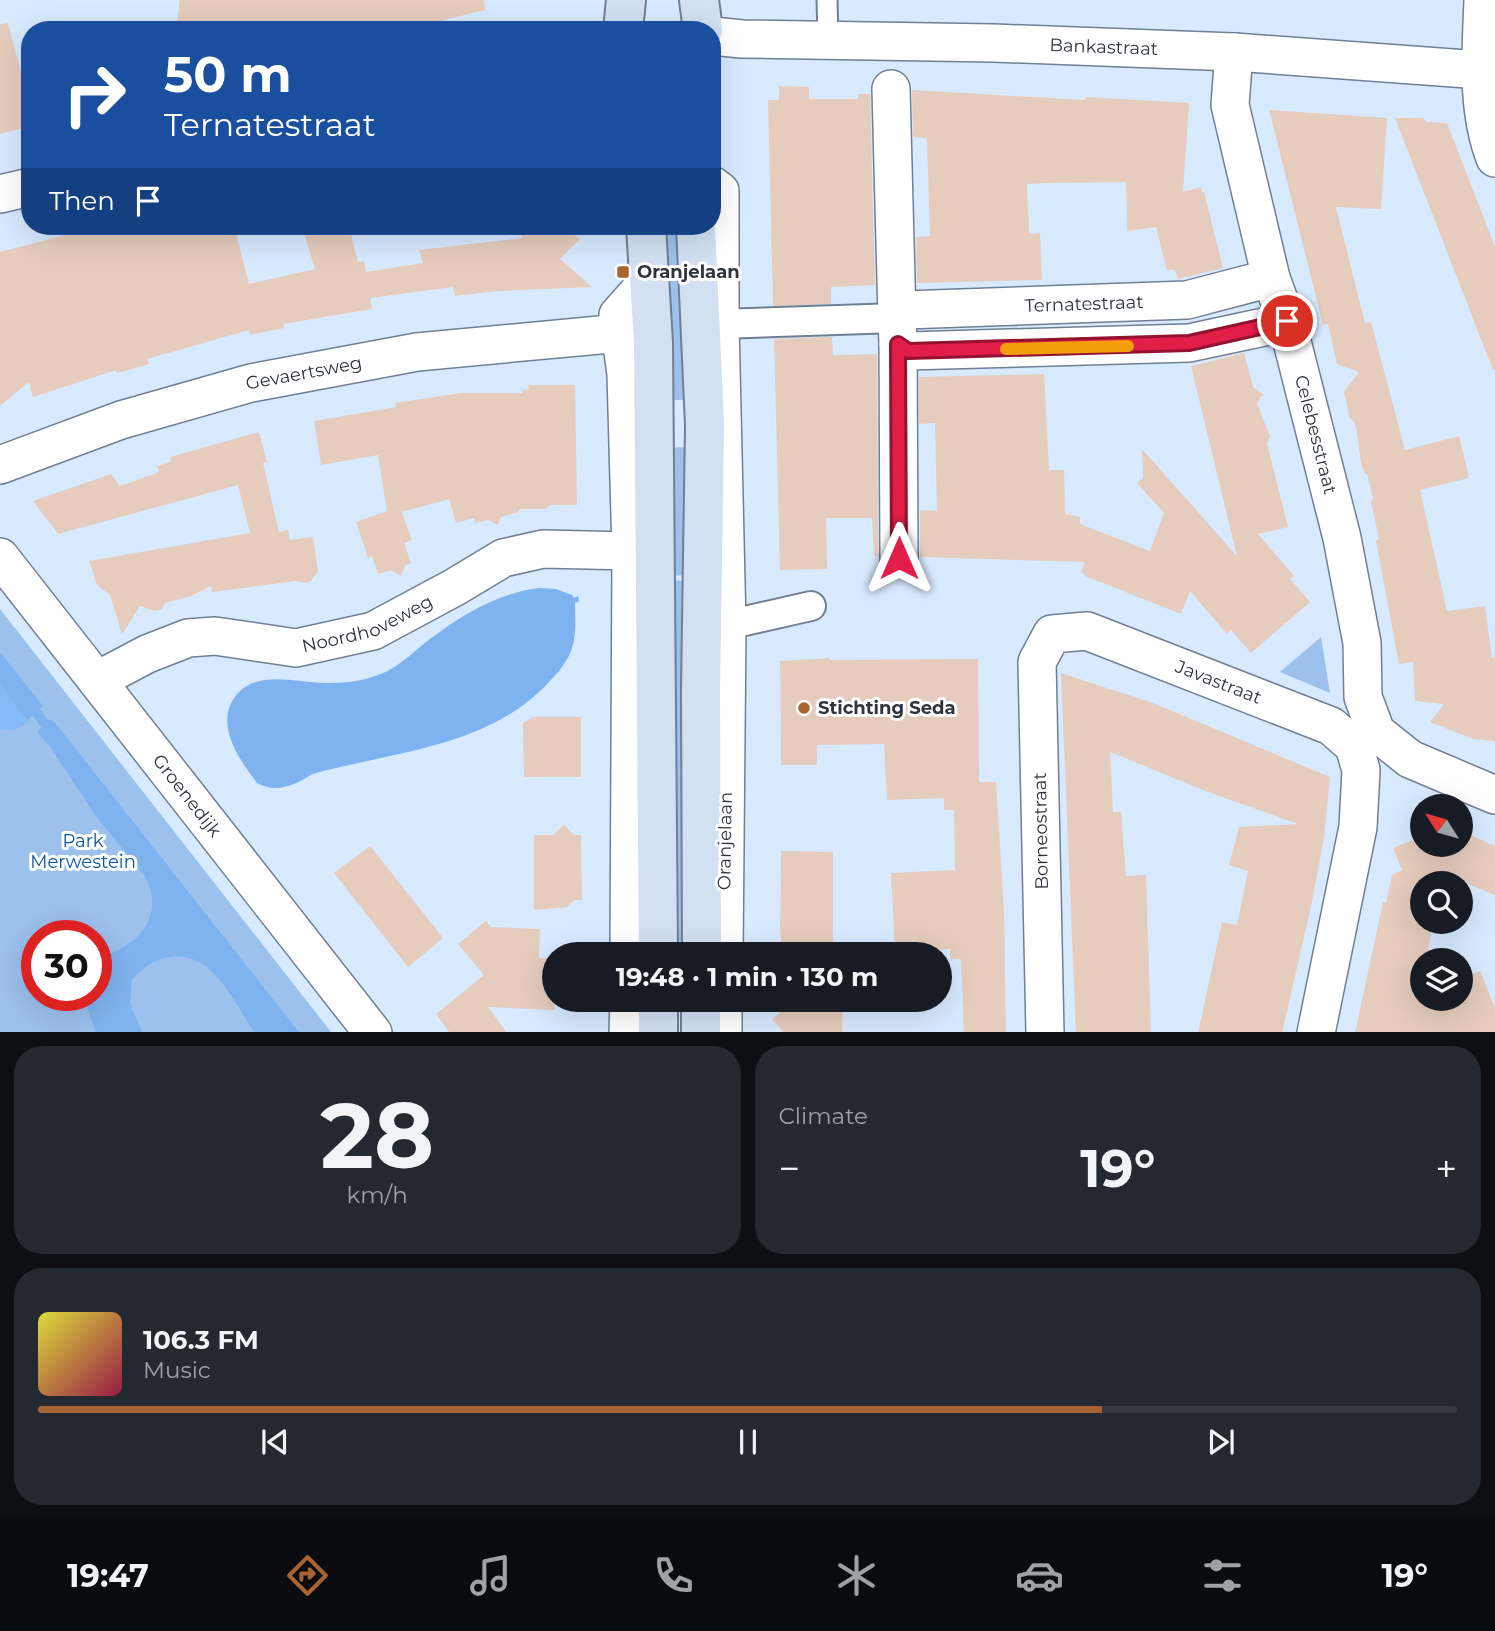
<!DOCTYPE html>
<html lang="en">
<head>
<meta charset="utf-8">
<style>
	body { margin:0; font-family:Montserrat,sans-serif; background:#242831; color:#f1f3f6; height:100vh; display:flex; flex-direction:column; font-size:26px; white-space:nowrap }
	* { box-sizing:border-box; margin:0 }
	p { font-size:23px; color:#9ea1a6 }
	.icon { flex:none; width:38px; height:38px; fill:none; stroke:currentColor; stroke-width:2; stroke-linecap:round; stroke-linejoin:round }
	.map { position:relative; height:1032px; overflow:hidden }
	.details { display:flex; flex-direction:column; gap:14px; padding:14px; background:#0d0f14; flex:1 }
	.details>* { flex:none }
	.top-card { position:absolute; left:21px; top:21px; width:700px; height:214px; border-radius:28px; box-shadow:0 7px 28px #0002; background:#1a4fa0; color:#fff; overflow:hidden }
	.needle { width:46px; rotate:307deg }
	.buttons { position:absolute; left:1410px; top:794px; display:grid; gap:14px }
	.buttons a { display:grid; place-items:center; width:63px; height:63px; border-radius:50%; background:#171b24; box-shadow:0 7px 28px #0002; font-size:35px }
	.speed { position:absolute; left:21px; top:920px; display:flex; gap:14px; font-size:35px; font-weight:700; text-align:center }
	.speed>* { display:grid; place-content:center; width:91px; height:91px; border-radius:50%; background:#171b24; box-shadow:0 7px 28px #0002; line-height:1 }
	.speed .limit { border:10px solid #d22; background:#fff; color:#111 }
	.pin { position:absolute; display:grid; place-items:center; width:60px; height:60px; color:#fff; margin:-30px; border:4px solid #fff; border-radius:50%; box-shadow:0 2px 7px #0007 }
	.me { position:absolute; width:77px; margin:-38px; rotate:0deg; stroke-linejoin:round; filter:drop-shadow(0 0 5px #0008) }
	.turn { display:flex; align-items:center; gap:24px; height:147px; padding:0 28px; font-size:32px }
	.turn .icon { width:91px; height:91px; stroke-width:2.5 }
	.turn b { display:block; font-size:49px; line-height:60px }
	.then { display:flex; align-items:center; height:66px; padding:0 28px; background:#0003; gap:14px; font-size:26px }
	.big { font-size:52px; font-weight:700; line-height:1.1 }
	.details .tile { flex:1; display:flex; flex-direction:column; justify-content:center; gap:10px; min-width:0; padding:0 24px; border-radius:28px; background:#242831 }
	.details .dial { align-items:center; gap:0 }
	.dial b { font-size:91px; line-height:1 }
	.song { display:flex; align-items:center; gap:21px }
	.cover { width:84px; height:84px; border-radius:10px; background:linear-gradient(135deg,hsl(60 70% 55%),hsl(340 70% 35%)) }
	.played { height:7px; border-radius:4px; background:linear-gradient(90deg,#a76432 75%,#363941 75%) }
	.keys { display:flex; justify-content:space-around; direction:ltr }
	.heat { display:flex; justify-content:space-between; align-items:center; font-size:38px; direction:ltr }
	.details .tiles { flex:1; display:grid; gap:14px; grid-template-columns:1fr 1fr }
	.tile:last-child { grid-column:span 2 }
	.trip { position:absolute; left:542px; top:942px; width:410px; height:70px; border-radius:35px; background:#171b24; box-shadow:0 7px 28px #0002; font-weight:700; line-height:70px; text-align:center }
	.menu { display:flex; height:112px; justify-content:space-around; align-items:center; background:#090b0e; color:#9ea1a6 }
	.menu .icon { width:49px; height:49px }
	.menu .selected { color:#a76432 }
	.menu b { font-size:32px; color:#f1f3f6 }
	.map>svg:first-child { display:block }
</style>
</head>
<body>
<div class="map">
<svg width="1495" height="1033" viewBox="0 0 1495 1033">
	<rect width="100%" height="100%" fill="#d8eaff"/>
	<g fill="#9cc1ed" fill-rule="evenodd">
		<path d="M658,226H684L688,400H666Z"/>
		<path d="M687,447L690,575L668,576L666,448Z"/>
		<path d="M666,580L687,581L688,954H666Z"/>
		<path d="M0,609L331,1032H0ZM37,936H96V996H37Z"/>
		<path d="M1321,637L1330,693L1280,672Z"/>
	</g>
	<path fill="#85baf8" d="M0,684L29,722C20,728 11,732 0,729Z"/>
	<g fill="#7fb3f0">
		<path d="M539,588L556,589L572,595L574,598L578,596L579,601L575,603C575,619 577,636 571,651C566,663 558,673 549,682C490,747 393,752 312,774C296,785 276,794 257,783C239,759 212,722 238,693C259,670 298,683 325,683C340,683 358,682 372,677C398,670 413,651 434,636C465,613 500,593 539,588Z"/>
		<path d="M0,652L43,706L27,720L0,684Z"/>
		<path d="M50,720H53L299,1032H254C234,1002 212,950 169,957C155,959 141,969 132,980L130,1004L142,1032H96L83,998V996H96V962C105,955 115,952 125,946C152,930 160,902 144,875L97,818L53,751L37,732Z"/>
	</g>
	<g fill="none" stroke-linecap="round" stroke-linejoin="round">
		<path stroke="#7fb3f0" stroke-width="10" d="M29,702L45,724"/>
	</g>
	<g fill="#e5ccbd">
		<path d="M180,0H484L485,10L404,30H176Z"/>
		<path d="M8,23L22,76L30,74V126L0,134V24Z"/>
		<path d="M779,86L809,87V99H858V94H870L875,285L831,287V304L773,306L768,100H779Z"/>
		<path d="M912,90L1085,100V97L1189,103L1183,192L1201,187L1202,193L1204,192L1223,268L1178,279L1175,270H1167L1156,227L1127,231L1126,182L1048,183L1027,184L1029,234L1040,233L1042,280L917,283L916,237L930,236L927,138L913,137Z"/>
		<path d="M1269,110L1387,118L1381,209L1336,207L1365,323L1371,322L1405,450L1459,436L1469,478L1420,490L1447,611L1485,606L1492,659L1495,656V741L1473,739L1430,722L1444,704L1415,701L1413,662L1399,664L1376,541L1379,538L1371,502L1373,498L1367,474L1364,473L1361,463L1357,432L1354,421L1350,419L1344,392L1359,372L1337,364L1328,324L1323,325Z"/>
		<path d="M1395,118H1423L1427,122L1447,123L1495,247V370H1493Z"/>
		<path d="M99,226H234L249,284L315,269L302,226H349L358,262L364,261L366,272L423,263L419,250L522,238L521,226H562L580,239L560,259L592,287L498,291L455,296L453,287L370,298L372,309L283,324L284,328L250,335L249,330L147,359L149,364L117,373L116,370L33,397L29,382L0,406V252Z"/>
		<path d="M832,337L833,355L877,354L878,557L874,556L872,518H826L827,569L780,570L774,339Z"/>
		<path d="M1244,353L1253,387L1263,394L1257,403L1270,437L1267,443L1288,527L1258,534L1294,576L1290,579L1310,602L1251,653L1231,630L1227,634L1190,591L1181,614L1085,576V574L1081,572L1085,562L920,557V510L937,511L935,423L919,424V377L1044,374L1049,470H1064L1065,514L1080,517V524L1150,551L1164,513L1137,483L1143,478L1142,449L1237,556L1191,366Z"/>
		<path d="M528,385H575L577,505H550L546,509H520L518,512L501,517L498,525L488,520L475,523L474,518L456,523L449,499L402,512L412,540L404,543L411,563L405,565L401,576L391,570L378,574L372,556L368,558L356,522L387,511L378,455L321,465L314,421L396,407L395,403L461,393H522V390L529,389Z"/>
		<path d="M259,432L267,462L263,463L279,532L288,530L290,540L313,537L318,571L311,581L306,583L295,581L212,592L211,586L191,596L165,603L162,609L155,611L140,606L122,634L110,595L97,585L89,561L250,533L238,485L58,534L33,501L111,474L120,486L159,472L157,466L171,462L170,457Z"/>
		<path d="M830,658V660L978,659L979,782H996L1004,912L1006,1033H964L961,959H950V949L895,951L891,873L955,870L954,810H944V798L887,800L884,744L817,745V765H781L780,661Z"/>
		<path d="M1061,673L1153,703L1330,777L1324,838L1312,902L1282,1033H1198L1222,922L1237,925L1248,871L1229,865L1239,827L1298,824L1208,792L1110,752L1113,812H1121L1126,876L1146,875L1151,1033H1076Z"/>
		<path d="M533,717H581V777H524L523,723Z"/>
		<path d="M564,825L574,835H581L582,900H574L567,907L534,910V835H553Z"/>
		<path d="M1464,832L1495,846V895L1468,884H1423V922H1433L1426,961H1423L1420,994L1423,993V999H1461V978L1480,971L1495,1008V1033H1355L1383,902L1386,903L1392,875L1402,870L1393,848L1423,836V849L1433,845H1461V833Z"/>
		<path d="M370,846L443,938L408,967L334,873Z"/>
		<path d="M781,851L833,852V954H782L780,927Z"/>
		<path d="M486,921L491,927L540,929L539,958H552V963H555V1010L488,1007L507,1033H450L436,1014L484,975L458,944Z"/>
		<path d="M780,999H843L842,1033H784L772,1019L780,1013Z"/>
	</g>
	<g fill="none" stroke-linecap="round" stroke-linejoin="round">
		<g stroke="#707f93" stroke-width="23">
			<path id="service" d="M827,0L828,39"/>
		</g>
		<g stroke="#707f93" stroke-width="32">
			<g id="pedestrian">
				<path d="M720,324L897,318"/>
				<path d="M727,625L811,606"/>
			</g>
		</g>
		<g stroke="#707f93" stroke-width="40">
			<g id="minor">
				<path d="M1483,0C1481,52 1476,109 1495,158"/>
				<path id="s1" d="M712,36L742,39L994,43L1234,52L1495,71"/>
				<path id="s2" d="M1234,52L1230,105L1271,278L1287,322L1342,538L1362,643L1363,697L1376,732L1410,759L1495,795"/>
				<path d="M891,89L897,318"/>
				<path d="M712,185L720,191V324L727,625L724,954"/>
				<path d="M0,194L30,187"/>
				<path d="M1271,278L1187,300L905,310L897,318L898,344L908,351L1189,343L1287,322"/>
				<path d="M898,344L899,558"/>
				<path id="s3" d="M0,465L121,420L251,383L417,352L621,333"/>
				<path id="s4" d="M0,557L373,1033"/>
				<path id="s5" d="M98,680L147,654L188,638L215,636L296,648L373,631L455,587L503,558L543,549L631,551"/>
				<path d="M629,954L631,551L626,374L618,315L650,279"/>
				<path d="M628,1033L629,999"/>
				<path d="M723,1033V999"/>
				<path id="s6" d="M1045,1033L1037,662L1052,634L1087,631L1331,726L1354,746L1361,770L1358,827L1316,1033"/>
			</g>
		</g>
		<g stroke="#707f93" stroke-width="42">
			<g id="secondary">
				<path d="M699,0L703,30"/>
				<path d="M623,30L626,0"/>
				<path d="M646,226L653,343L658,954"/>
				<path d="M696,226L705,425L701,689L702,954"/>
				<path d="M658,999V1033"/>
				<path d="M701,1033V999"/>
			</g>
		</g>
		<use href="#service" stroke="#fff" stroke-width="19"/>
		<use href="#pedestrian" stroke="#fff" stroke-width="28"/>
		<use href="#minor" stroke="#fff" stroke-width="37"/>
		<use href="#secondary" stroke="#d2e0f2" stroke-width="38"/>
	</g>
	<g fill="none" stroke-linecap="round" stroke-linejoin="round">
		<g stroke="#92132f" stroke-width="18">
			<path id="route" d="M899,558L898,344L908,351L1189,343L1287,321"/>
		</g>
		<use href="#route" stroke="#e11d48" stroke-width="12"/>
		<path stroke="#f59e0b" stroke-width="12" d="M1006,349L1128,346"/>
	</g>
	<g fill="#a76432" stroke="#fff" stroke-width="2.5">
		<rect x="616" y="265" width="14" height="14" rx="3.5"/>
		<circle cx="804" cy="708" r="7"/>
	</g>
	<g text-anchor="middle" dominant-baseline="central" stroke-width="6" stroke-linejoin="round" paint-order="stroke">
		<g font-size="18" fill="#2e343d" stroke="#fff">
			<text stroke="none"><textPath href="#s1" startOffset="392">Bankastraat</textPath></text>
			<text transform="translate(1084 304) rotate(-2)">Ternatestraat</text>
			<text stroke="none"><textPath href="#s3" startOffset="318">Gevaertsweg</textPath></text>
			<text stroke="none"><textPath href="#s2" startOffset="394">Celebesstraat</textPath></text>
			<text stroke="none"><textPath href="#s5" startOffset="284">Noordhoveweg</textPath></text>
			<text stroke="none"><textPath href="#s6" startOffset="579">Javastraat</textPath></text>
			<text stroke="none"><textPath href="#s4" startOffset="303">Groenedijk</textPath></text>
			<text transform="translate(1041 831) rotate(-91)">Borneostraat</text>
			<text transform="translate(725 841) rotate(-89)">Oranjelaan</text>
		</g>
		<g font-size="18" font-weight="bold" fill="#2e343d" stroke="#fff" text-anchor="start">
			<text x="637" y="272">Oranjelaan</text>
			<text x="818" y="708">Stichting Seda</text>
		</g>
		<g font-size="18" fill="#0c57a0" stroke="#fff">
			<text x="83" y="841">Park<tspan x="83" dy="21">Merwestein</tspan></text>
		</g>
	</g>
</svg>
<div class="buttons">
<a><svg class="needle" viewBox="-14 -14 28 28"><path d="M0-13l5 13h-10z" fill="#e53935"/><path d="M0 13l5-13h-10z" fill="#9ea1a6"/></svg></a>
<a><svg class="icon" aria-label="search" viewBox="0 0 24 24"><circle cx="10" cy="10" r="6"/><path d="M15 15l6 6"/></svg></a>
<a><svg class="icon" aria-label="layers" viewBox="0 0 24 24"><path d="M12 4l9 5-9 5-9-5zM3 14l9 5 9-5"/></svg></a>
</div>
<div class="speed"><div class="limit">30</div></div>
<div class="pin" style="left:1287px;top:321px;background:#d93025"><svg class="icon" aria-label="arrive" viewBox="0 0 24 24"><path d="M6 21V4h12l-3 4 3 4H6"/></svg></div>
<svg class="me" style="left:899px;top:558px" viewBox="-20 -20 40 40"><path d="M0-17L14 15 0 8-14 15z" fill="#e11d48" stroke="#fff" stroke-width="4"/></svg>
<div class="trip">19:48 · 1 min · 130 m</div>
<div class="top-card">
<div class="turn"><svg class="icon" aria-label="right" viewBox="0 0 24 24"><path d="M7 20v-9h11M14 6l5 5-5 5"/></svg><div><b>50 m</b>Ternatestraat</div></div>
<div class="then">Then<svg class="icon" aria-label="arrive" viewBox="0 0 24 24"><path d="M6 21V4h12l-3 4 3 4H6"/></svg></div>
</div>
</div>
<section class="details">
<div class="tiles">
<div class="tile dial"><b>28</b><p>km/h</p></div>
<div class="tile"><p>Climate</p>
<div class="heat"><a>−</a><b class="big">19°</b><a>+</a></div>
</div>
<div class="tile">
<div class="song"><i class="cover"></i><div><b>106.3 FM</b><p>Music</p></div></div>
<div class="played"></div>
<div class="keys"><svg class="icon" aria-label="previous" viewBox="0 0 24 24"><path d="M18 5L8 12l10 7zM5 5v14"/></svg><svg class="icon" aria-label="pause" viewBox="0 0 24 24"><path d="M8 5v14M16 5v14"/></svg><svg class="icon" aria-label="next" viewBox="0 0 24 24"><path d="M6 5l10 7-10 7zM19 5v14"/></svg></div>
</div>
</div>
</section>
<nav class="menu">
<b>19:47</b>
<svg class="icon selected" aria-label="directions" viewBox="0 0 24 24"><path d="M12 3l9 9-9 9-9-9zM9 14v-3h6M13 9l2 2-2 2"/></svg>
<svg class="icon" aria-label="music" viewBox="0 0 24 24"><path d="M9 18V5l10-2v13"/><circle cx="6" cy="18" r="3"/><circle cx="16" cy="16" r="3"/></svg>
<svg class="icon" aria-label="phone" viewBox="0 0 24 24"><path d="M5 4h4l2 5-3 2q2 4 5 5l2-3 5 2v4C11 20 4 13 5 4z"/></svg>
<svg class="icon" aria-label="climate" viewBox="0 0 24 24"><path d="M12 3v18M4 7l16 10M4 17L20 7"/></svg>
<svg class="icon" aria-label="car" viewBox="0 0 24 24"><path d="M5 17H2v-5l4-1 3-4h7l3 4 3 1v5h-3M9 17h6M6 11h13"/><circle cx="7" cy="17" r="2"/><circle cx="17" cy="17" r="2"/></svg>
<svg class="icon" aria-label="filters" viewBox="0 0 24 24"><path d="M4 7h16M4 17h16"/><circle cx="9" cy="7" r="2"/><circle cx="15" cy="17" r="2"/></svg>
<b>19°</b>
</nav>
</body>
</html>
